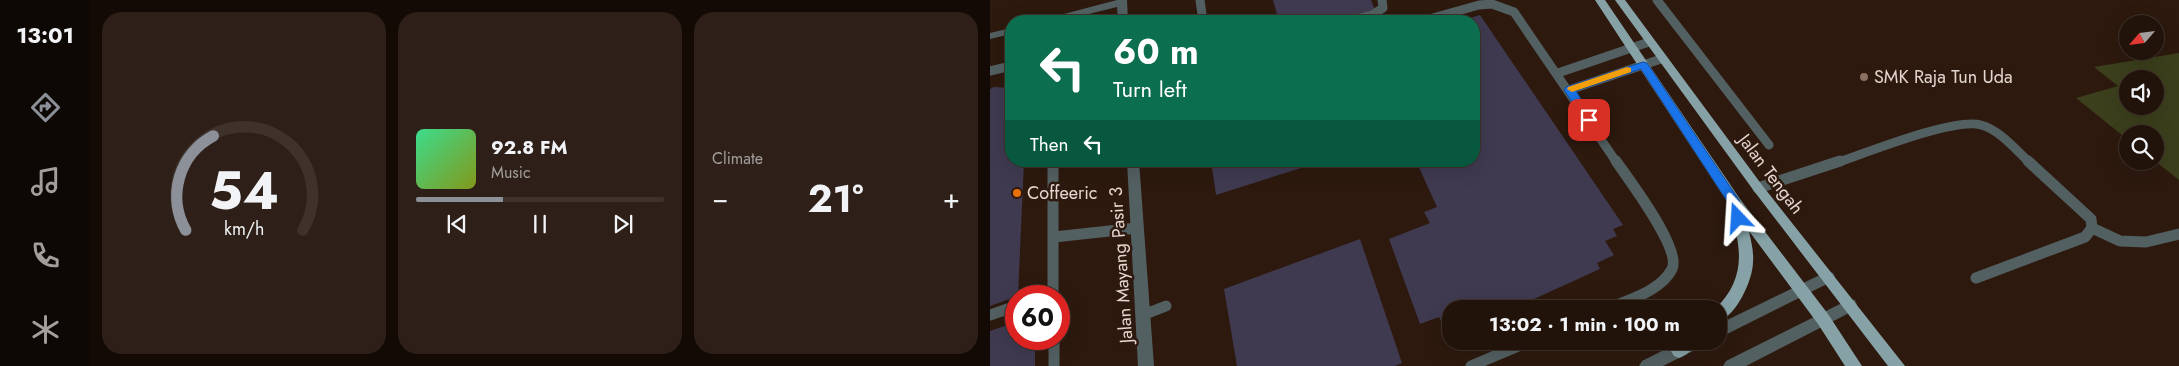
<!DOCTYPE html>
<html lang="en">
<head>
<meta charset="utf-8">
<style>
	body { margin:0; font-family:Jost,sans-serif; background:#2e2018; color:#f1f3f6; height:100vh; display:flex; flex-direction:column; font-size:19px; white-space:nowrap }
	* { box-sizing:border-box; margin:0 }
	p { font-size:16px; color:#a29e9c }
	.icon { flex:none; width:28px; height:28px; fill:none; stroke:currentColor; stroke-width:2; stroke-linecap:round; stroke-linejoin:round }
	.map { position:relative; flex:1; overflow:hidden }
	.details { display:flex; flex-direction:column; gap:12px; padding:12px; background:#130a06; width:900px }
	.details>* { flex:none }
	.hud { position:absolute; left:15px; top:15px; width:475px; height:152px; border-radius:20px; box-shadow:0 5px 20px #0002,0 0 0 1px #3f322b; background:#0b6e4f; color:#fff; overflow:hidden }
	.needle { width:32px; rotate:242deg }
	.fabs { position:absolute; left:1129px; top:15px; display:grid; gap:10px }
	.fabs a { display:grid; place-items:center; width:45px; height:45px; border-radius:50%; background:#22130a; box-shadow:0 5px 20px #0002,0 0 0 1px #3f322b; font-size:25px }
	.speed { position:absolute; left:15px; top:285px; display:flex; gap:10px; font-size:25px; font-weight:700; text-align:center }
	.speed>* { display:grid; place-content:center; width:65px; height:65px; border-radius:50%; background:#22130a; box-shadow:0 5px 20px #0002,0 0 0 1px #3f322b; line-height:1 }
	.speed .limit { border:8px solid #d22; background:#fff; color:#111 }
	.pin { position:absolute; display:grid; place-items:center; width:42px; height:42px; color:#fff; margin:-21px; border-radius:10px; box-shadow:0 2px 8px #0006 }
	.me { position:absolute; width:55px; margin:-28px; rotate:340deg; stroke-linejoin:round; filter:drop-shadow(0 0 4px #0008) }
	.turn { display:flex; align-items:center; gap:18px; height:105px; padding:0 25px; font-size:22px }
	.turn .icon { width:65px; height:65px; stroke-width:2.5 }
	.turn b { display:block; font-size:35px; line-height:42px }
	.then { display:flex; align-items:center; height:48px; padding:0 25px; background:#0003; gap:10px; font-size:19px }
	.big { font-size:38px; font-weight:700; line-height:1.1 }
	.details .card { flex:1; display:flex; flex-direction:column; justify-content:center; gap:8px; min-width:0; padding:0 18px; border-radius:20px; background:#2e2018 }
	.details .dial { align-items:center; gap:0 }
	.dial svg { height:130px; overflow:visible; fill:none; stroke:#3f322b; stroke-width:7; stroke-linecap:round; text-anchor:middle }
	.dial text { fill:#f1f3f6; stroke:none }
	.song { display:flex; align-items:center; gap:15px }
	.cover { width:60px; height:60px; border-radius:8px; background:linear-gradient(135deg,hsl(150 70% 55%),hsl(70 70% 35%)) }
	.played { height:5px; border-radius:2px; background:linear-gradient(90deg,#8c9099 35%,#3f322b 35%) }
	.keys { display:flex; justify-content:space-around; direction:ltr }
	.heat { display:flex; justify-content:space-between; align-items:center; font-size:28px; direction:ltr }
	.details .tiles { flex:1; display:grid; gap:12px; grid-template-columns:repeat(3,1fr) }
	.trip { position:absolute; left:452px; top:300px; width:285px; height:50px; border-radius:20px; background:#22130a; box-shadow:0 5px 20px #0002,0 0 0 1px #3f322b; font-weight:700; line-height:50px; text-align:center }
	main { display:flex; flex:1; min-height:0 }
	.tabs { display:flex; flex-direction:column; width:90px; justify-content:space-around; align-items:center; background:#0e0804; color:#a29e9c }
	.tabs .icon { width:35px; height:35px }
	.tabs .current { color:#8c9099 }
	.tabs b { font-size:22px; color:#f1f3f6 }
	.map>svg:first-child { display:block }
</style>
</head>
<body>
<main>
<nav class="tabs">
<b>13:01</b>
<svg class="icon current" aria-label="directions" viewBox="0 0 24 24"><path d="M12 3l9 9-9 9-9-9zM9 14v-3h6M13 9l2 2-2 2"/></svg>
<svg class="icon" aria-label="music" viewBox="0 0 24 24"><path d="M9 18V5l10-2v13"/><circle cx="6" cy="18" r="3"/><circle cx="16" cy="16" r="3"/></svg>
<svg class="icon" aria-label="phone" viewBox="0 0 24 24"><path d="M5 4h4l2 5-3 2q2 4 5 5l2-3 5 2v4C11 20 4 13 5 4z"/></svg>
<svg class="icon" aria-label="climate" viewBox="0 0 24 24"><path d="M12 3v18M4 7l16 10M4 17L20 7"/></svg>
</nav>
<section class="details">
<div class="tiles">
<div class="card dial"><svg viewBox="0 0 100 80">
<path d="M14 69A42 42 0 1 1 86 69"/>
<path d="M14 69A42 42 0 0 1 31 11" stroke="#8c9099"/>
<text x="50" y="56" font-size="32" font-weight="700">54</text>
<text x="50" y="72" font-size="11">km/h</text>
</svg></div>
<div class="card">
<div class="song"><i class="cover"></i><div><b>92.8 FM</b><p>Music</p></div></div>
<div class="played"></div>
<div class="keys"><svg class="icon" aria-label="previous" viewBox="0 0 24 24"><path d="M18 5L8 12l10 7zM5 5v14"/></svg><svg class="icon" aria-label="pause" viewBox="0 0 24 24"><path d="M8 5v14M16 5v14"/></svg><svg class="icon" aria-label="next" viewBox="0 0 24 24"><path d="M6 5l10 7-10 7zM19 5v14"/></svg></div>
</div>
<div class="card"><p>Climate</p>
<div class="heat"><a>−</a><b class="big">21°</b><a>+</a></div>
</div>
</div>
</section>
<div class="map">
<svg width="1189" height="366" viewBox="0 0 1189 366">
	<rect width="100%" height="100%" fill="#2d190e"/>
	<path fill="#3b3f1c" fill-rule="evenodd" d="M1189,53V180L1165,161V134H1138L1137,139L1086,98L1128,86L1104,67ZM1138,79H1165V106H1138Z"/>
	<g fill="#3f3a50">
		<path d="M283,0H381L385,10L343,21H289Z"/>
		<path d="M490,15L633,225L623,229L627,236L615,241L624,255L607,263L610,269L522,309H461V326L455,329L449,317L430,324L399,239L440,223L434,212L447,207L426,161H484V21H469Z"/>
		<path d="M4,87L21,88V161H34L28,296L0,306V89Z"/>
		<path d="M221,161H330V162L226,195Z"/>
		<path d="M370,239L412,363L405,366H247L234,289Z"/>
		<path d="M26,322V339H45V366H0V331Z"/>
	</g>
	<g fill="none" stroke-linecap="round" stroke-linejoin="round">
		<g stroke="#536062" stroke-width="9">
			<path d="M210,0L213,21"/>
			<path d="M667,0L779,145"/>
			<path d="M359,21L382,15L393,8L392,0"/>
			<path d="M432,21L489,5L502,4L524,12L627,163"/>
			<path d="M0,71L21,66"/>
			<path d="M568,73L659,42"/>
			<path d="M579,90L671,59"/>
			<path d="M846,163C876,153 965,117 991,125C1010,130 1026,150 1040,163"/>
		</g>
		<g stroke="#536062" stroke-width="11">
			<path d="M63,161V296"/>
			<path d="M768,188L850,161"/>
			<path d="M1102,228L1130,241L1156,242L1189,234"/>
			<path d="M64,237L147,228"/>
			<path d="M986,278L1095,237L1102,228L1101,219L1038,161"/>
			<path d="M617,309C638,300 671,291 682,269C692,249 639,180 626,161"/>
			<path d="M0,315L26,306"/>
			<path d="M153,315L176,306"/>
			<path d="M64,339V366"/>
			<path d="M481,366L540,341"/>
		</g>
		<g fill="#536062" fill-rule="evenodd">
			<path d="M127,0H137L138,21H128L127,7L70,21H54L55,19Z"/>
			<path d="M21,28V34L0,39V33Z"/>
			<path d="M137,161H149L164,366H148Z"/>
		</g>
		<g fill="#536062" fill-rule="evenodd">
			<path d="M838,271L843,273L845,277L843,281L729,338V324Z"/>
			<path d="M860,299L865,300L867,305L865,310L756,366H733L736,361Z"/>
			<path d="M692,341H715L713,346L673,366H649L652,361Z"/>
		</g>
		<g fill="#86a2a6" fill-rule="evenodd">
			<path d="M605,0H615L750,199L838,314L872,366H855L828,324L759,231C761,241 764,252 763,262C763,280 746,316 729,321V309H725C748,287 753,263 746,233C744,224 740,215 740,206Z"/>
			<path d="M625,0H635L772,185L915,366H898L764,191Z"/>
			<path d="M689,341H707C704,349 697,355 689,358L684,356L681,351Z"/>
		</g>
	</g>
	<path fill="#1a73e8" stroke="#114b97" d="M653,62L657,63L749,200L754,218L752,222H744L739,204L651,69L586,91L604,120L599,123L595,122L574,90L576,87Z"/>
	<path fill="#f59e0b" d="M637,67L641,68V72L582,92L577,89L578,87Z"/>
	<circle fill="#8d6e63" stroke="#2d190e" stroke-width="2" cx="874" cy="77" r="5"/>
	<circle fill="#e8710a" stroke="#2d190e" stroke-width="2" cx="27" cy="193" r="5"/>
	<g text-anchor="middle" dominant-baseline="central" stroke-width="5" stroke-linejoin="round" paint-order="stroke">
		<g font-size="18" fill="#e4d6cf" stroke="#2d190e" text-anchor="start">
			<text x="884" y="77">SMK Raja Tun Uda</text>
			<text x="37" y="193">Coffeeric</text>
		</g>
		<g font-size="18" fill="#e4d6cf" stroke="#2d190e">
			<text transform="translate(781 174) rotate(53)">Jalan Tengah</text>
			<text transform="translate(131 265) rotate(-94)">Jalan Mayang Pasir 3</text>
		</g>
	</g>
</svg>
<div class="fabs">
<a><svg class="needle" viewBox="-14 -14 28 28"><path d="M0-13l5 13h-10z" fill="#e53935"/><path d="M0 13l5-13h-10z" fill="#a29e9c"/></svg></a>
<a><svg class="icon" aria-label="sound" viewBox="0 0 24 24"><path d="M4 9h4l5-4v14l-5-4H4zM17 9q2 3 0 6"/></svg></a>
<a><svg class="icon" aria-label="search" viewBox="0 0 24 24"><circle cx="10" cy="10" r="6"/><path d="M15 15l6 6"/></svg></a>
</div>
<div class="speed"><div class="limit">60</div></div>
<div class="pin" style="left:599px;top:120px;background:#d93025"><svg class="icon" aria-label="arrive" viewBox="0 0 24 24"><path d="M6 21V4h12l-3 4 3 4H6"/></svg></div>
<svg class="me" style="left:748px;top:218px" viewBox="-20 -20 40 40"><path d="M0-17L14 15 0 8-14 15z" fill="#1a73e8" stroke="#fff" stroke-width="4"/></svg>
<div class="trip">13:02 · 1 min · 100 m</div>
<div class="hud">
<div class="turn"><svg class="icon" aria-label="left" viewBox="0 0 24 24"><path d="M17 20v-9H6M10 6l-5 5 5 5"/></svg><div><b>60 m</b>Turn left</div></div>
<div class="then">Then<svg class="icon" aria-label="left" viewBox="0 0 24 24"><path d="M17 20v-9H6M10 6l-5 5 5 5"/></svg></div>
</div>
</div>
</main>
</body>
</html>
